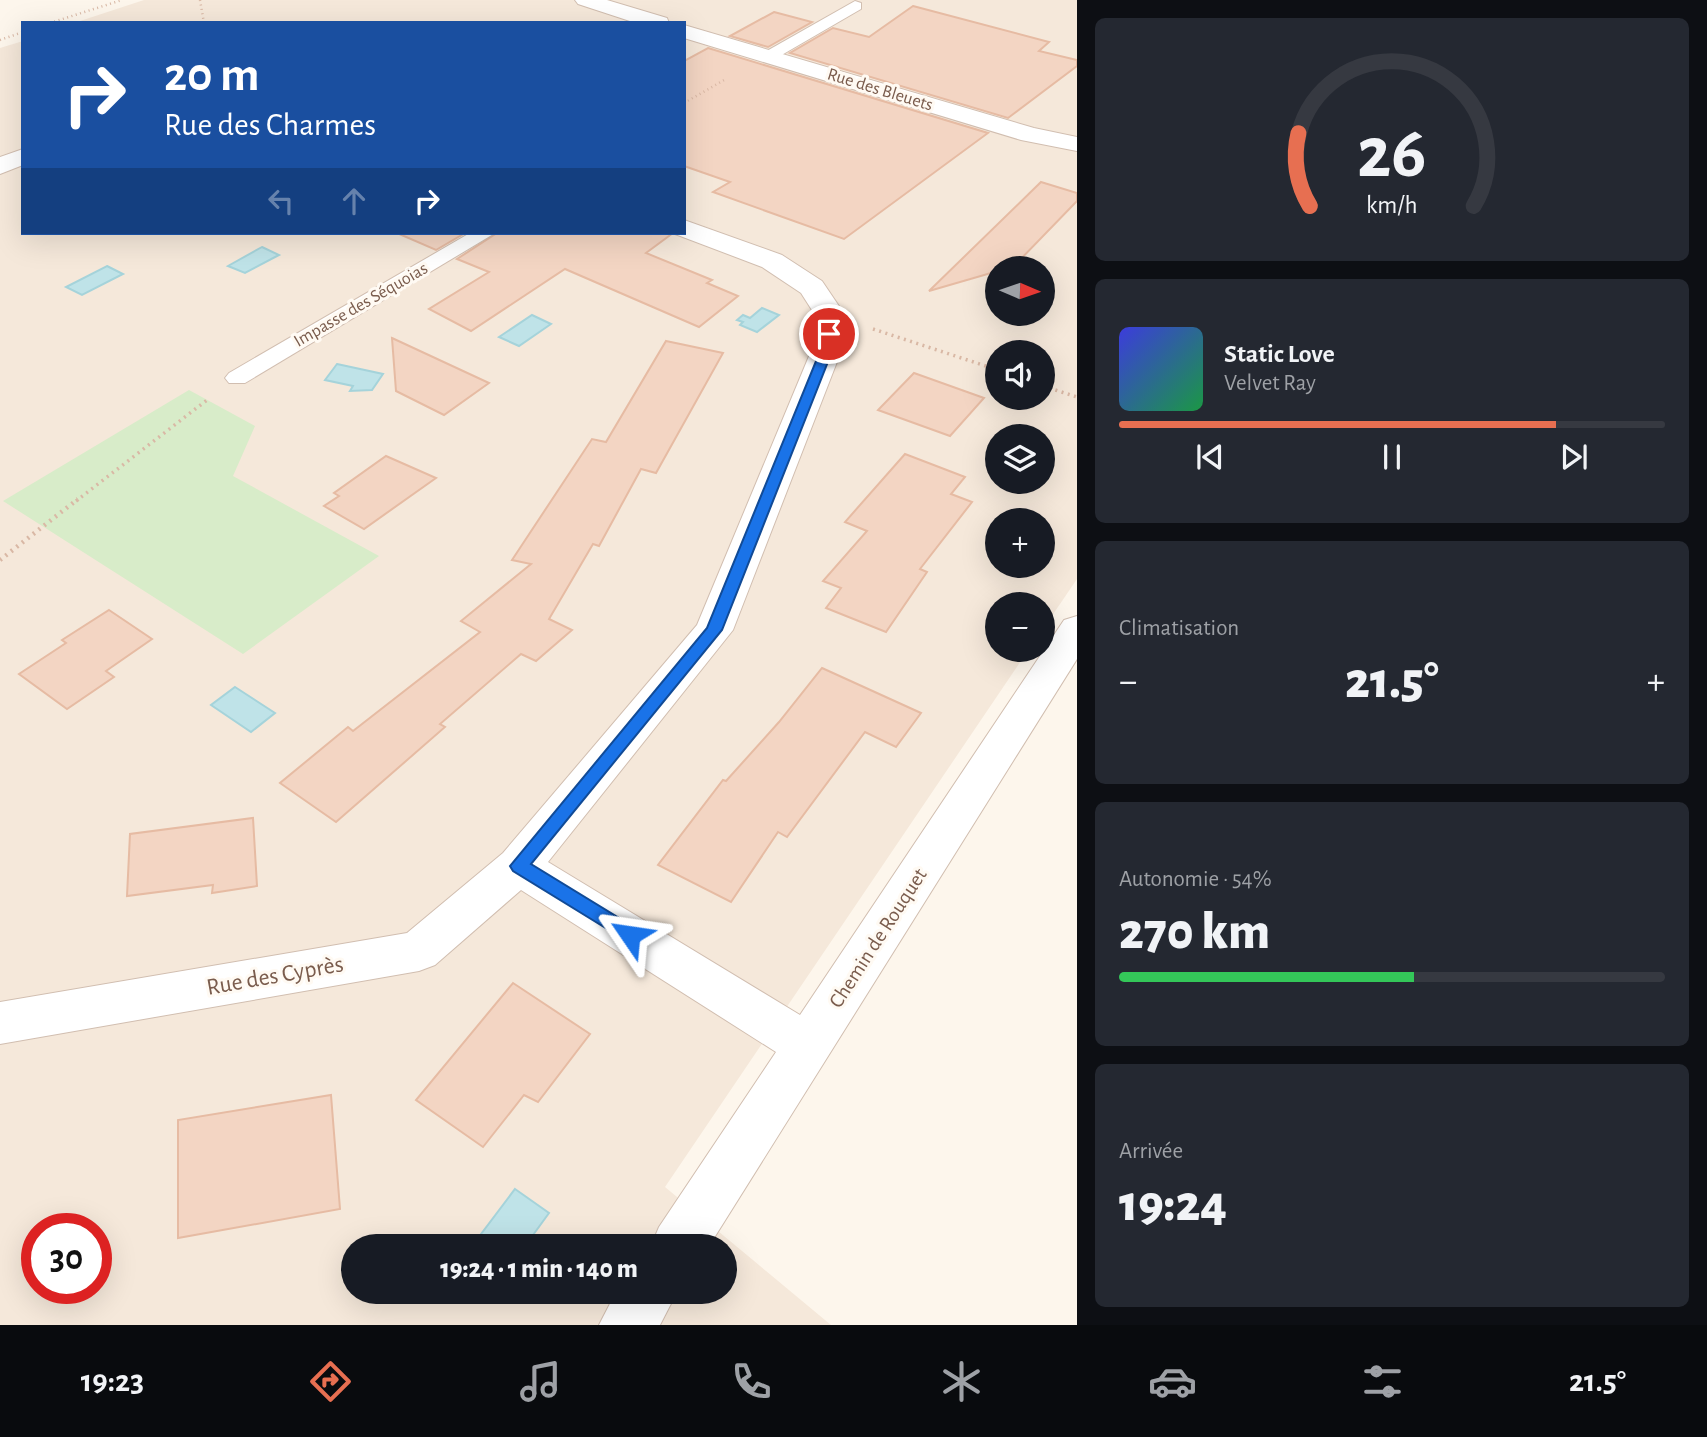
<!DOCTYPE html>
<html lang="fr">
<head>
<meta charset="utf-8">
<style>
	body { margin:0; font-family:"Alegreya Sans",sans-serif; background:#242831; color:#f1f3f6; height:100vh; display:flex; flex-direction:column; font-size:26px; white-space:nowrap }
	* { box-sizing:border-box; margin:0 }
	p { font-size:23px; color:#9ea1a6 }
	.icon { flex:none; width:38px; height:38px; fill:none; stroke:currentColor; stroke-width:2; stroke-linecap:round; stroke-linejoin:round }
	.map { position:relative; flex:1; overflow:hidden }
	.panel { display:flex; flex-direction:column; gap:18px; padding:18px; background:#0d0f14; width:630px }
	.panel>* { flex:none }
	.guide { position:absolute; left:21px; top:21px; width:665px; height:214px; border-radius:0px; box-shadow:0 7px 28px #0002; background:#1a4fa0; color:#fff; overflow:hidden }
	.needle { width:46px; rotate:92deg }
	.fabs { position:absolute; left:985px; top:256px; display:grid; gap:14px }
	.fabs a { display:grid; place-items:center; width:70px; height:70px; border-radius:50%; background:#171b24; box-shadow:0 7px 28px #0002; font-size:35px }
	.speed { position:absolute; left:21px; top:1213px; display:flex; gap:14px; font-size:35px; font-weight:700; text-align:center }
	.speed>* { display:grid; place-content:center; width:91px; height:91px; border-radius:50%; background:#171b24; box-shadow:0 7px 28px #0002; line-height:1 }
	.speed .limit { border:10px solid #d22; background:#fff; color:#111 }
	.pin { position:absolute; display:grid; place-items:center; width:60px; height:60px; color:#fff; margin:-30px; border:4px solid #fff; border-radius:50%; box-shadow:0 2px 7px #0007 }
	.me { position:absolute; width:77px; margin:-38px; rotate:302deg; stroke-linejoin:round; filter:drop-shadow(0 0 5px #0008) }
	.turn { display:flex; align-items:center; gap:24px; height:147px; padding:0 28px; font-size:32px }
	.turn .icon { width:91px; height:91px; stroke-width:2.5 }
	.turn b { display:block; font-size:49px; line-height:60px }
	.lanes { display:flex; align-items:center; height:66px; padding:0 28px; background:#0003; justify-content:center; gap:35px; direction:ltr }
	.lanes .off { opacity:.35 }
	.big { font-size:52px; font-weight:800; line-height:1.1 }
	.panel .widget { flex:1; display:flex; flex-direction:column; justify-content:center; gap:10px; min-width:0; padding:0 24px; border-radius:10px; background:#242831 }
	.panel .dial { align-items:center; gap:0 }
	.dial svg { height:182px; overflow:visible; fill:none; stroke:#363941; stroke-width:7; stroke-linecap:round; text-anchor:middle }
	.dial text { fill:#f1f3f6; stroke:none }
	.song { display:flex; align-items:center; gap:21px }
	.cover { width:84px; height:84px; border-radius:10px; background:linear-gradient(135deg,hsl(240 70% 55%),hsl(140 70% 35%)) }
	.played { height:7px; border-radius:4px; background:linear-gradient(90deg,#e76f51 80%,#363941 80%) }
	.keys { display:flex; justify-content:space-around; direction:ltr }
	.heat { display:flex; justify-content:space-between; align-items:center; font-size:38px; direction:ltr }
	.charge { height:10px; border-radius:5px; background:linear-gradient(90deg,#34c759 54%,#363941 0) }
	.trip { position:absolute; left:341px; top:1234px; width:396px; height:70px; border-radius:35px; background:#171b24; box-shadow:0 7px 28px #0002; font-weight:800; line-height:70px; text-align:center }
	.tab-bar { display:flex; height:112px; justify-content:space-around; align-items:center; background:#090b0e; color:#9ea1a6 }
	.tab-bar .icon { width:49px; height:49px }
	.tab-bar .selected { color:#e76f51 }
	.tab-bar b { font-size:32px; color:#f1f3f6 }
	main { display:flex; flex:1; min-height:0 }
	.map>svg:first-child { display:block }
</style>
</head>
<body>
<main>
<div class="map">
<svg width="1077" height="1325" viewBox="0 0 1077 1325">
	<rect width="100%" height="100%" fill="#fdf6ec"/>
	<path fill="#f5e8da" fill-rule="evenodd" d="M144,0H1077V579L1043,629V604H998V649H1029L665,1187L831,1325H0V48L23,41V233H684V23H74ZM998,268H1043V313H998ZM998,352H1043V397H998ZM998,436H1043V481H998ZM998,520H1043V565H998ZM37,1228H96V1288H37ZM354,1246H724V1292H354Z"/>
	<path fill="#d8ecc9" d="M189,390L255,426L233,476L379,556L243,654L3,501Z"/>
	<g fill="#bfe3e8" stroke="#a5d3da" stroke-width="2">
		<path d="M262,247L279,255L245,273L228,266Z"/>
		<path d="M107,266L123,274L82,295L66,287Z"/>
		<path d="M762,308L779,315L757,332L740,325L743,322L737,320L743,315L750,318Z"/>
		<path d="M532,315L551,324L519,346L499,337Z"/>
		<path d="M337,364L383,374L372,390L350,391L353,386L325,380Z"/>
		<path d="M235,687L275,713L251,732L211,705Z"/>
		<path d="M515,1189L549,1213L525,1246H472Z"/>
	</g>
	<g fill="#f3d5c3" stroke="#e6bba3" stroke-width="2">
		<path d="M913,6L1049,42L1039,51L1077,60V66L1008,118L790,53L833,28L869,37Z"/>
		<path d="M774,12L812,22L768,47L730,36Z"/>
		<path d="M708,48L988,133L844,239L713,192L730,182L684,166V61Z"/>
		<path d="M1041,182L1077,193V201L1014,266L998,268V271L929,291Z"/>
		<path d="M397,233H465L436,250Z"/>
		<path d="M497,233H673L646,253L712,280L707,283L738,296L699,327L565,269L471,331L429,309L489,272L457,259Z"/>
		<path d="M392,338L489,383L444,415L396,391Z"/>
		<path d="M666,341L723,353L656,473L641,469L599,546L593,544L549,619L572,630L536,661L521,654L440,724L445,727L336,822L280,783L348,727L353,731L480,632L461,621L531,564L512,560L592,439L606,442Z"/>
		<path d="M914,373L984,398L950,436L878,410Z"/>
		<path d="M905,454L965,477L951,494L972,502L920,569L927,572L886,632L826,608L841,588L823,581L867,531L845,522Z"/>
		<path d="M386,456L436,478L364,529L324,506L339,496L334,493Z"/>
		<path d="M109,610L152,639L106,671L114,677L67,709L19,674L66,643L62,640Z"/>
		<path d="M822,668L921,713L896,747L865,732L787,837L778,832L731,902L658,865L723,780L726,781L779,722Z"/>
		<path d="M253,818L257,886L212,893L213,885L127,896L130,834Z"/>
		<path d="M513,983L590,1034L538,1102L524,1095L483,1147L416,1100Z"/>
		<path d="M331,1095L340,1209L178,1238V1120Z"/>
	</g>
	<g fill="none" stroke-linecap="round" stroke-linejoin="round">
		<g stroke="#d1beb0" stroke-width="2">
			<g id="lane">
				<path d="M855,1L861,3V9L773,60L767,61L758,56Z"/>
				<path d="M470,233H495L245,383H229L225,378L229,373Z"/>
			</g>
		</g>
		<g stroke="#d1beb0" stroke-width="2">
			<g id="street">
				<path d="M575,0H607L667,18L669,23H636L578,4Z"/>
				<path d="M684,25L1034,128L1077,137V151L1021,140L684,38Z"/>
				<path d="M23,149V165L0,174V157Z"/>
				<path d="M684,220L782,255L822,281L847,318L842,349L733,630L548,862L800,1015L1064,620L1077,616V659L709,1246H651L659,1227L776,1052L521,890L435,965L419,971L0,1044V1002L407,933L503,853L697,625L812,349L817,318L801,293L762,267L675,234L684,233Z"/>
				<path d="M616,1292H677L660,1325H599Z"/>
			</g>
		</g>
		<g stroke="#d9b8a5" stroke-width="2.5" stroke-dasharray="1 3.5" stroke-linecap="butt">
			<path d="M200,0L204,23"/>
			<path d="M50,23L122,0"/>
			<path d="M0,40L23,32"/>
			<path d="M684,103L726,79"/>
		</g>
		<g stroke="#d9b8a5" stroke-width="3.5" stroke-dasharray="2 4.5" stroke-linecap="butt">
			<path d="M873,329L998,370"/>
			<path d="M1043,386L1077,397"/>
			<path d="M76,501L207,400"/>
		</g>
		<path stroke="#d9b8a5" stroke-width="4.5" stroke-dasharray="2 5" stroke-linecap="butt" d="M0,560L78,499"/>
		<use href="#lane" fill="#fff" fill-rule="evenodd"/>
		<use href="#street" fill="#fff" fill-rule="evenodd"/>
	</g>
	<path fill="#1a73e8" stroke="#114b97" stroke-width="2" d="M829,330L835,334L833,349L722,630L531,864L637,929L640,935L637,941L630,943L513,871L510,866L707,628L821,349L823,334Z"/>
	<g text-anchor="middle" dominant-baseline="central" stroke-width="6" stroke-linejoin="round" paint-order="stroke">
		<g font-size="18" fill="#7a5c4d" stroke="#fffaf3">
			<text transform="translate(880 90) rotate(17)">Rue des Bleuets</text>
			<text transform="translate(361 305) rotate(-30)">Impasse des Séquoias</text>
		</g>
		<g font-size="21" fill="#7a5c4d" stroke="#fffaf3">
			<text transform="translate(878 938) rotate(-57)">Chemin de Rouquet</text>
		</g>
		<g font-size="24" fill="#7a5c4d" stroke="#fffaf3">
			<text transform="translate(275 976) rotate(-10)">Rue des Cyprès</text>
		</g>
	</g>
</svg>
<div class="fabs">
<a><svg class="needle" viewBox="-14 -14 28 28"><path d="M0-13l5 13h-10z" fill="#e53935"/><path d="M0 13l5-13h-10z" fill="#9ea1a6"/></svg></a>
<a><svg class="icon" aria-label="sound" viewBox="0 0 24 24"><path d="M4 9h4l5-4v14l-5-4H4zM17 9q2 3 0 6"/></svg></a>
<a><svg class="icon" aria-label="layers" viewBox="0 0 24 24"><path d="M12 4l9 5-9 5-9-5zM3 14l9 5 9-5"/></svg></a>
<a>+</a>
<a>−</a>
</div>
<div class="speed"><div class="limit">30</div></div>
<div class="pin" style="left:829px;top:334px;background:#d93025"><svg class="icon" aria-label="arrive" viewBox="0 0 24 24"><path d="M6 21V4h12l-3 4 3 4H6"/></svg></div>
<svg class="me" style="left:630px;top:935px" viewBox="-20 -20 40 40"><path d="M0-17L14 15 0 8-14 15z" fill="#1a73e8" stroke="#fff" stroke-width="4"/></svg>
<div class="trip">19:24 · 1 min · 140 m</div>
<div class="guide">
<div class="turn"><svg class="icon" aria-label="right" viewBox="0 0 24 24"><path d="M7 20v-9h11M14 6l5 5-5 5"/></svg><div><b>20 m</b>Rue des Charmes</div></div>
<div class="lanes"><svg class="icon off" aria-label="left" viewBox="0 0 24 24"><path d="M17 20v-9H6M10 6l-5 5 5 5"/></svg><svg class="icon off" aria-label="ahead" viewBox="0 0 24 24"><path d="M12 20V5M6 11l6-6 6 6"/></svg><svg class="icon" aria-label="right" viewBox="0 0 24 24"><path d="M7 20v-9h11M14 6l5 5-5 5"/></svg></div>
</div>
</div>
<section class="panel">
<div class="widget dial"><svg viewBox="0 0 100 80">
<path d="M14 69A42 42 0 1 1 86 69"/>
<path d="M14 69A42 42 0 0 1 9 37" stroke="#e76f51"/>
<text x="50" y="56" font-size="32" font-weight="700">26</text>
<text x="50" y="72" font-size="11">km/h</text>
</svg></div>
<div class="widget">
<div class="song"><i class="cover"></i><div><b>Static Love</b><p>Velvet Ray</p></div></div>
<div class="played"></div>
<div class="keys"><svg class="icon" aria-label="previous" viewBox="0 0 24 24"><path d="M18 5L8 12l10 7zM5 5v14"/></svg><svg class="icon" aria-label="pause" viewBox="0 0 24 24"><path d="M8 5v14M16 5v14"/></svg><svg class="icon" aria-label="next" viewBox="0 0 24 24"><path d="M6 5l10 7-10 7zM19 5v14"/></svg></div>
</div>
<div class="widget"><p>Climatisation</p>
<div class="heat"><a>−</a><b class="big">21.5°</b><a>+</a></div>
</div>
<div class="widget"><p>Autonomie · 54%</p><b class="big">270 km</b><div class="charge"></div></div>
<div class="widget"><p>Arrivée</p><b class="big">19:24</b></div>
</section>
</main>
<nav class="tab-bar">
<b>19:23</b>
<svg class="icon selected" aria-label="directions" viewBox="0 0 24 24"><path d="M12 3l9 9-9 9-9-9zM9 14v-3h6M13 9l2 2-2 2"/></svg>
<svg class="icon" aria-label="music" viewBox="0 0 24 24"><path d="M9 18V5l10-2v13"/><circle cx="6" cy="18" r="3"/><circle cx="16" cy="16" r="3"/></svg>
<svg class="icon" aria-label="phone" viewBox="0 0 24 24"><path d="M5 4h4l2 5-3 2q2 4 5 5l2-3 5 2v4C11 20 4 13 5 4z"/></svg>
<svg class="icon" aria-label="climate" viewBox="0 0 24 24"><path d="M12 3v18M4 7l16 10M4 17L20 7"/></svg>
<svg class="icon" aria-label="car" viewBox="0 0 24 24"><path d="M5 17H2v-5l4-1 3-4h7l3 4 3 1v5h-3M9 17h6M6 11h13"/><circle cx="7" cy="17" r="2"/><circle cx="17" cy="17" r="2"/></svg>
<svg class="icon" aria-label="filters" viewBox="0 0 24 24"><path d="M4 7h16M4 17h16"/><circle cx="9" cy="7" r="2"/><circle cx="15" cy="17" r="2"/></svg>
<b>21.5°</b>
</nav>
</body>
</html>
